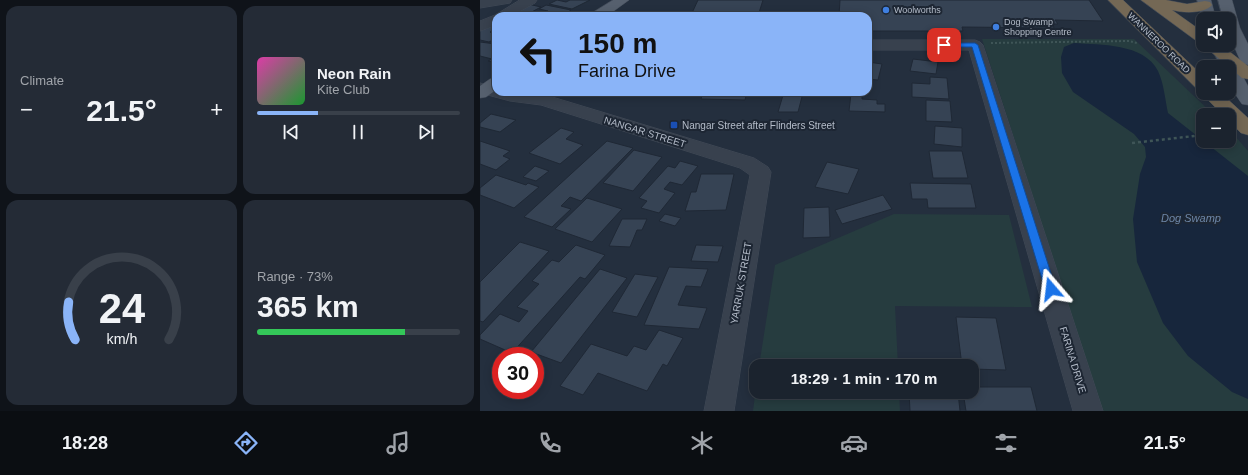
<!DOCTYPE html>
<html lang="en">
<head>
<meta charset="utf-8">
<style>
	body { margin:0; font-family:Arial,sans-serif; background:#242b36; color:#f1f3f6; height:100vh; display:flex; flex-direction:column; font-size:15px; white-space:nowrap }
	* { box-sizing:border-box; margin:0 }
	p { font-size:13px; color:#a0a4aa }
	.icon { flex:none; width:22px; height:22px; fill:none; stroke:currentColor; stroke-width:2; stroke-linecap:round; stroke-linejoin:round }
	.map { position:relative; flex:1; overflow:hidden }
	.drawer { display:flex; flex-direction:column; gap:6px; padding:6px; background:#0f1319; width:480px }
	.drawer>* { flex:none }
	.top-card { position:absolute; left:12px; top:12px; width:380px; height:84px; border-radius:12px; box-shadow:0 2px 10px #0003,0 0 0 1px #39404a; background:#8ab4f8; color:#111; overflow:hidden }
	.tools { position:absolute; left:716px; top:12px; display:grid; gap:8px }
	.tools a { display:grid; place-items:center; width:40px; height:40px; border-radius:8px; background:#1b232e; box-shadow:0 2px 10px #0003,0 0 0 1px #39404a; font-size:20px }
	.speed { position:absolute; left:12px; top:347px; display:flex; gap:8px; font-size:20px; font-weight:700; text-align:center }
	.speed>* { display:grid; place-content:center; width:52px; height:52px; border-radius:50%; background:#1b232e; box-shadow:0 2px 10px #0003,0 0 0 1px #39404a; line-height:1 }
	.speed .limit { border:6px solid #d22; background:#fff; color:#111 }
	.pin { position:absolute; display:grid; place-items:center; width:34px; height:34px; color:#fff; margin:-17px; border-radius:8px; box-shadow:0 2px 6px #0006 }
	.me { position:absolute; width:44px; margin:-22px; rotate:343deg; stroke-linejoin:round; filter:drop-shadow(0 0 3px #0008) }
	.turn { display:flex; align-items:center; gap:14px; height:84px; padding:0 20px; font-size:18px }
	.turn .icon { width:52px; height:52px; stroke-width:2.5 }
	.turn b { display:block; font-size:28px; line-height:34px }
	.big { font-size:30px; font-weight:600; line-height:1.1 }
	.drawer .tile { flex:1; display:flex; flex-direction:column; justify-content:center; gap:6px; min-width:0; padding:0 14px; border-radius:12px; background:#242b36 }
	.drawer .dial { align-items:center; gap:0 }
	.dial svg { height:104px; overflow:visible; fill:none; stroke:#39404a; stroke-width:7; stroke-linecap:round; text-anchor:middle }
	.dial text { fill:#f1f3f6; stroke:none }
	.song { display:flex; align-items:center; gap:12px }
	.cover { width:48px; height:48px; border-radius:6px; background:linear-gradient(135deg,hsl(320 70% 55%),hsl(130 70% 35%)) }
	.played { height:4px; border-radius:2px; background:linear-gradient(90deg,#8ab4f8 30%,#39404a 30%) }
	.keys { display:flex; justify-content:space-around; direction:ltr }
	.heat { display:flex; justify-content:space-between; align-items:center; font-size:22px; direction:ltr }
	.charge { height:6px; border-radius:3px; background:linear-gradient(90deg,#34c759 73%,#39404a 0) }
	.drawer .tiles { flex:1; display:grid; gap:6px; grid-template-columns:repeat(2,1fr) }
	.trip { position:absolute; left:269px; top:359px; width:230px; height:40px; border-radius:12px; background:#1b232e; box-shadow:0 2px 10px #0003,0 0 0 1px #39404a; font-weight:600; line-height:40px; text-align:center }
	.tab-bar { display:flex; height:64px; justify-content:space-around; align-items:center; background:#0b0e12; color:#a0a4aa }
	.tab-bar .icon { width:28px; height:28px }
	.tab-bar .selected { color:#8ab4f8 }
	.tab-bar b { font-size:18px; color:#f1f3f6 }
	main { display:flex; flex:1; min-height:0 }
	.map>svg:first-child { display:block }
</style>
</head>
<body>
<main>
<section class="drawer">
<div class="tiles">
<div class="tile"><p>Climate</p>
<div class="heat"><a>−</a><b class="big">21.5°</b><a>+</a></div>
</div>
<div class="tile">
<div class="song"><i class="cover"></i><div><b>Neon Rain</b><p>Kite Club</p></div></div>
<div class="played"></div>
<div class="keys"><svg class="icon" aria-label="previous" viewBox="0 0 24 24"><path d="M18 5L8 12l10 7zM5 5v14"/></svg><svg class="icon" aria-label="pause" viewBox="0 0 24 24"><path d="M8 5v14M16 5v14"/></svg><svg class="icon" aria-label="next" viewBox="0 0 24 24"><path d="M6 5l10 7-10 7zM19 5v14"/></svg></div>
</div>
<div class="tile dial"><svg viewBox="0 0 100 80">
<path d="M14 69A42 42 0 1 1 86 69"/>
<path d="M14 69A42 42 0 0 1 9 40" stroke="#8ab4f8"/>
<text x="50" y="56" font-size="32" font-weight="700">24</text>
<text x="50" y="72" font-size="11">km/h</text>
</svg></div>
<div class="tile"><p>Range · 73%</p><b class="big">365 km</b><div class="charge"></div></div>
</div>
</section>
<div class="map">
<svg width="768" height="411" viewBox="0 0 768 411">
	<rect width="100%" height="100%" fill="#242f3e"/>
	<g fill="#263c3f">
		<path d="M502,39H654L734,115H723V141H749V129L768,151V411H622Z"/>
		<path d="M414,214L529,215L552,307L415,306L418,366H279L295,265Z"/>
		<path d="M276,388V392H419L420,411H273Z"/>
	</g>
	<path fill="#17263c" d="M594,43C620,45 664,43 678,71C684,84 685,99 688,113L768,176V399L752,392L708,356L683,323L657,262L653,219L660,174L666,157L665,147L654,134L593,92L582,73L581,57L584,47Z"/>
	<g fill="#364354" stroke="#1f2835">
		<path d="M77,0L86,2L90,0H110L92,9L69,4Z"/>
		<path d="M218,0H283L278,16H170L172,13H212Z"/>
		<path d="M360,0H609L623,21L575,20L578,24H573L574,28L482,27L483,31H388V16H359Z"/>
		<path d="M48,4L61,7L46,15L31,12Z"/>
		<path d="M66,5L91,10L84,15L80,14L77,16H59L68,11L59,9Z"/>
		<path d="M6,24L16,26V31L10,32L15,33L13,34H16V38L9,42L0,40V28Z"/>
		<path d="M0,42L16,44V63L8,61L12,59L0,56Z"/>
		<path d="M433,59L458,62L456,74L430,71Z"/>
		<path d="M388,62L402,64L398,80L388,79Z"/>
		<path d="M450,77L467,78L469,99L432,97V83L450,84Z"/>
		<path d="M200,92H267L265,100L221,99L222,95L209,94Z"/>
		<path d="M304,92H330L323,93L318,112H298Z"/>
		<path d="M371,94L382,95V99L397,100V104H405V112L369,111Z"/>
		<path d="M446,100L470,101L472,122L446,121Z"/>
		<path d="M11,114L36,120L20,132L0,127V123Z"/>
		<path d="M455,126L482,128V147L454,144Z"/>
		<path d="M81,128L94,132L86,139L103,145L80,164L49,153Z"/>
		<path d="M0,141L30,151L23,156L30,159L16,170L0,164Z"/>
		<path d="M127,141L153,148L101,201L90,197L81,206L91,209L72,227L44,217Z"/>
		<path d="M154,150L182,157L153,191L123,183Z"/>
		<path d="M449,151H482L488,178H453Z"/>
		<path d="M200,161L218,166L202,185L190,182L184,189L195,193L179,213L161,208L167,201L159,198L188,166L195,168Z"/>
		<path d="M347,162L379,169L368,194L335,187Z"/>
		<path d="M55,166L69,171L56,181L43,177Z"/>
		<path d="M221,174H254L246,210L205,211L211,192H216Z"/>
		<path d="M16,175L46,185L48,183L59,187L34,208L0,195V188Z"/>
		<path d="M430,183L491,184L496,208H448L447,199H432Z"/>
		<path d="M403,195L412,209L362,224L355,210Z"/>
		<path d="M107,198L142,209L112,242L75,229Z"/>
		<path d="M349,207L350,237L323,238L324,208Z"/>
		<path d="M185,214L201,218L195,226L179,221Z"/>
		<path d="M142,219H167L162,230H157L150,247L129,246Z"/>
		<path d="M40,242L69,251L3,322L0,321V282Z"/>
		<path d="M96,245L125,255L105,279L100,277L32,353L0,339V335L20,314L39,322L48,311L37,307L59,284L52,281L72,260L79,262Z"/>
		<path d="M216,245L243,246L238,262L211,261Z"/>
		<path d="M189,267L228,269L221,287L206,286L198,305L227,308L219,329L164,325Z"/>
		<path d="M120,269L147,278L81,363L51,352Z"/>
		<path d="M155,274L178,277L157,317L132,312Z"/>
		<path d="M476,317L516,318L526,370L492,369V366H482Z"/>
		<path d="M179,330L203,338L187,366L183,364L167,391L118,373L103,395L80,386L111,344L147,356L154,346L166,350Z"/>
		<path d="M492,387H551L557,411H486L483,392H492Z"/>
		<path d="M429,392H478L480,411H430Z"/>
	</g>
	<g fill="none" stroke-linecap="round" stroke-linejoin="round">
		<g stroke="#414a57" stroke-width="1">
			<g id="minor">
				<path d="M0,0H32L30,3L0,8Z"/>
				<path d="M40,0H57L55,3L31,16H16V25L0,31V21L15,15Z"/>
				<path d="M388,40H495L500,42L503,45L623,411H593L489,50H388Z"/>
				<path d="M0,83L16,87V92H41L69,96L274,158L288,167L291,172L254,411H224L270,175L260,168L61,105L30,101L0,93Z"/>
			</g>
		</g>
		<g stroke="#414a57" stroke-width="1">
			<g id="major">
				<path d="M133,0H149L127,16H110L112,13Z"/>
				<path d="M717,0H731L736,19H723V21Z"/>
				<path d="M738,0H752L760,28L768,44V65L762,63L760,60L749,35V19H743Z"/>
				<path d="M730,45H746L768,86V105L762,104C752,90 749,84 749,67H741Z"/>
				<path d="M16,78V90L6,97L0,98V86L10,79Z"/>
			</g>
		</g>
		<g stroke="#434c59" stroke-width="1">
			<g id="highway">
				<path d="M628,0H643L723,76V90L717,89Z"/>
				<path d="M661,0H686L707,4L725,1L730,2L732,5C725,14 702,13 692,10L723,32V44L718,42Z"/>
				<path d="M723,45H741L768,66V79L762,78Z"/>
				<path d="M723,92L741,93L768,118V135L761,133L749,121V115H743L725,97Z"/>
			</g>
		</g>
		<path stroke="#3f5557" stroke-width="2" stroke-dasharray="2 2" stroke-linecap="butt" d="M511,43L649,41L657,43"/>
		<path stroke="#3f5557" stroke-width="2.5" stroke-dasharray="3 3" stroke-linecap="butt" d="M652,143L723,135"/>
		<use href="#minor" fill="#38414e" fill-rule="evenodd"/>
		<use href="#major" fill="#56606e" fill-rule="evenodd"/>
		<use href="#highway" fill="#746855" fill-rule="evenodd"/>
	</g>
	<path fill="#1a73e8" stroke="#114b97" d="M495,43L498,45L576,289L574,292L571,294L567,292L565,289L492,47H464L461,45L464,43Z"/>
	<g fill="#3f7fe0" stroke="#1d2633" stroke-width="1.5">
		<circle cx="406" cy="10" r="4"/>
		<circle cx="516" cy="27" r="4"/>
	</g>
	<rect fill="#1a4fb4" stroke="#1d2633" stroke-width="1.5" x="190" y="121" width="8" height="8" rx="2"/>
	<g text-anchor="middle" dominant-baseline="central" stroke-width="4" stroke-linejoin="round" paint-order="stroke">
		<g font-size="9" fill="#b4bcc9" stroke="#1d2633" text-anchor="start">
			<text x="414" y="10">Woolworths</text>
			<text x="524" y="22">Dog Swamp<tspan x="524" dy="10">Shopping Centre</tspan></text>
		</g>
		<g font-size="9" fill="#b4bcc9" stroke="#1d2633">
			<text transform="translate(679 43) rotate(44)">WANNEROO ROAD</text>
		</g>
		<g font-size="10" fill="#b4bcc9" stroke="#1d2633" text-anchor="start">
			<text x="202" y="125">Nangar Street after Flinders Street</text>
		</g>
		<g font-size="10" fill="#b4bcc9" stroke="#1d2633">
			<text transform="translate(165 132) rotate(17)">NANGAR STREET</text>
			<text transform="translate(261 283) rotate(-80)">YARRUK STREET</text>
			<text transform="translate(593 360) rotate(73)">FARINA DRIVE</text>
		</g>
		<g font-size="11" font-style="italic" fill="#6d86a8" stroke="#1d2633">
			<text x="711" y="218">Dog Swamp</text>
		</g>
	</g>
</svg>
<div class="tools">
<a><svg class="icon" aria-label="sound" viewBox="0 0 24 24"><path d="M4 9h4l5-4v14l-5-4H4zM17 9q2 3 0 6"/></svg></a>
<a>+</a>
<a>−</a>
</div>
<div class="speed"><div class="limit">30</div></div>
<div class="pin" style="left:464px;top:45px;background:#d93025"><svg class="icon" aria-label="arrive" viewBox="0 0 24 24"><path d="M6 21V4h12l-3 4 3 4H6"/></svg></div>
<svg class="me" style="left:571px;top:289px" viewBox="-20 -20 40 40"><path d="M0-17L14 15 0 8-14 15z" fill="#1a73e8" stroke="#fff" stroke-width="4"/></svg>
<div class="trip">18:29 · 1 min · 170 m</div>
<div class="top-card">
<div class="turn"><svg class="icon" aria-label="left" viewBox="0 0 24 24"><path d="M17 20v-9H6M10 6l-5 5 5 5"/></svg><div><b>150 m</b>Farina Drive</div></div>
</div>
</div>
</main>
<nav class="tab-bar">
<b>18:28</b>
<svg class="icon selected" aria-label="directions" viewBox="0 0 24 24"><path d="M12 3l9 9-9 9-9-9zM9 14v-3h6M13 9l2 2-2 2"/></svg>
<svg class="icon" aria-label="music" viewBox="0 0 24 24"><path d="M9 18V5l10-2v13"/><circle cx="6" cy="18" r="3"/><circle cx="16" cy="16" r="3"/></svg>
<svg class="icon" aria-label="phone" viewBox="0 0 24 24"><path d="M5 4h4l2 5-3 2q2 4 5 5l2-3 5 2v4C11 20 4 13 5 4z"/></svg>
<svg class="icon" aria-label="climate" viewBox="0 0 24 24"><path d="M12 3v18M4 7l16 10M4 17L20 7"/></svg>
<svg class="icon" aria-label="car" viewBox="0 0 24 24"><path d="M5 17H2v-5l4-1 3-4h7l3 4 3 1v5h-3M9 17h6M6 11h13"/><circle cx="7" cy="17" r="2"/><circle cx="17" cy="17" r="2"/></svg>
<svg class="icon" aria-label="filters" viewBox="0 0 24 24"><path d="M4 7h16M4 17h16"/><circle cx="9" cy="7" r="2"/><circle cx="15" cy="17" r="2"/></svg>
<b>21.5°</b>
</nav>
</body>
</html>
